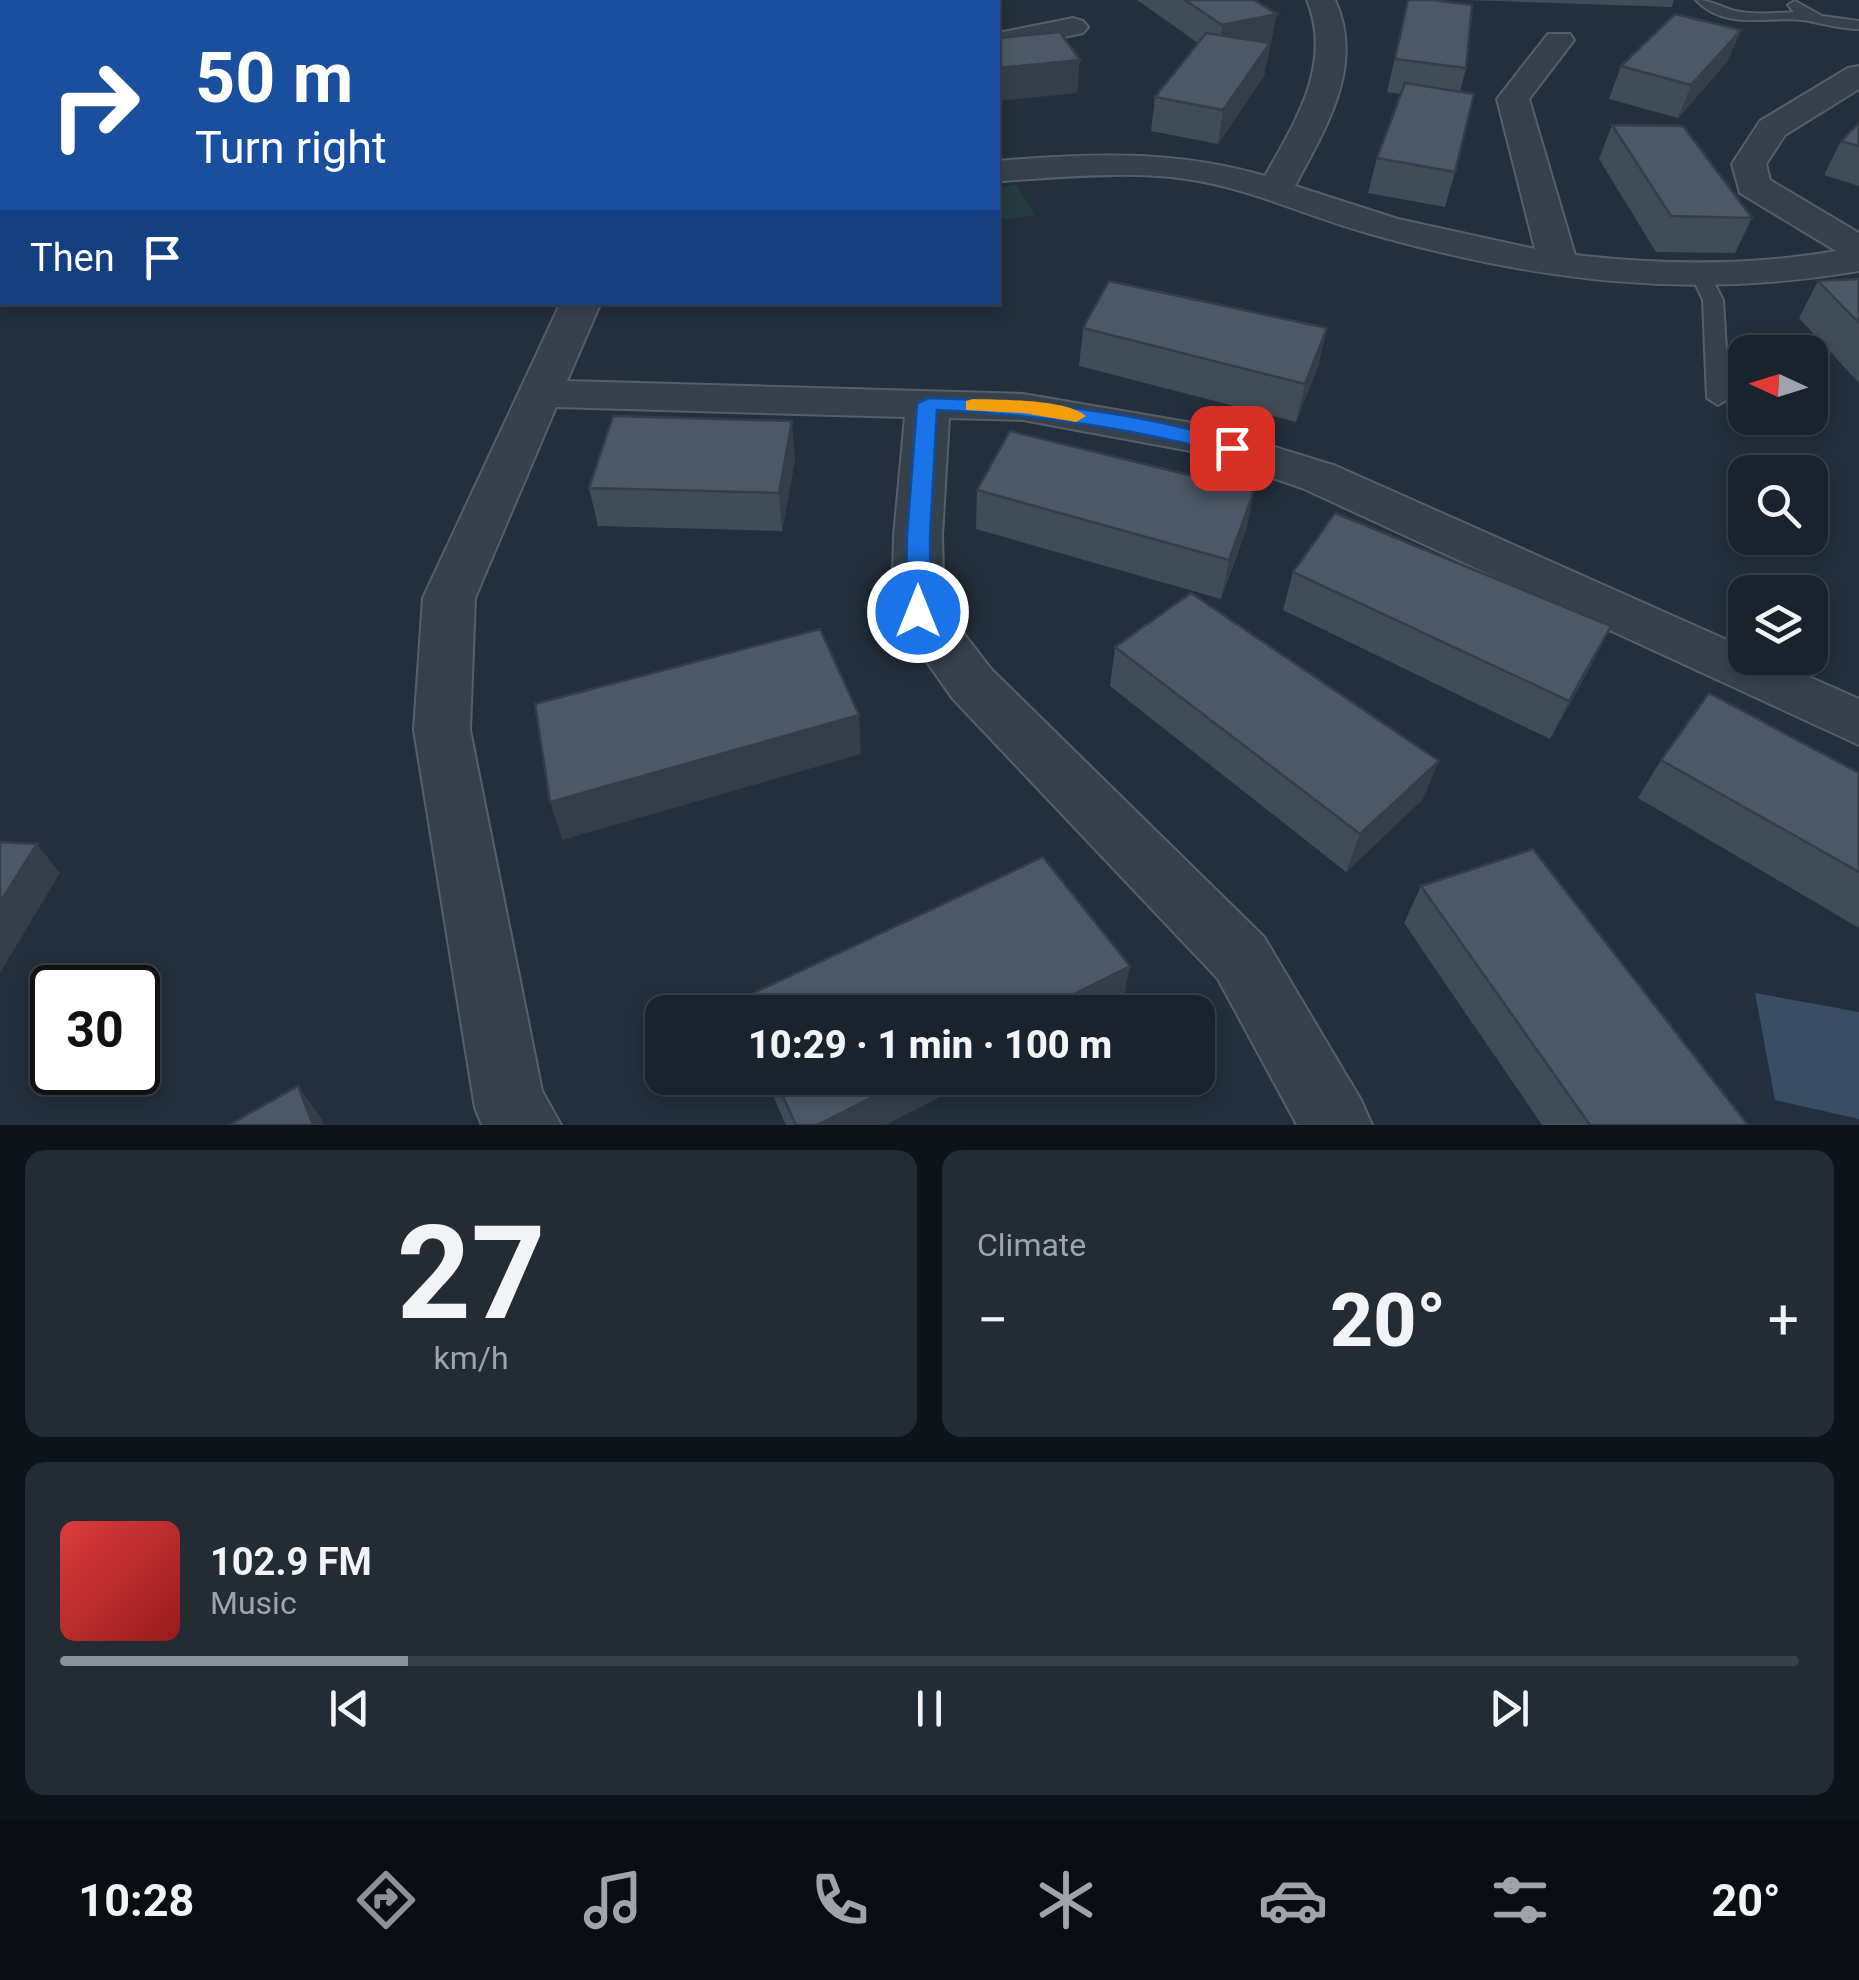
<!DOCTYPE html>
<html lang="en">
<head>
<meta charset="utf-8">
<style>
	body { margin:0; font-family:Roboto,sans-serif; background:#232b35; color:#f1f3f6; height:100vh; display:flex; flex-direction:column; font-size:38px; white-space:nowrap }
	* { box-sizing:border-box; margin:0 }
	p { font-size:32px; color:#9fa4aa }
	.icon { flex:none; width:55px; height:55px; fill:none; stroke:currentColor; stroke-width:2; stroke-linecap:round; stroke-linejoin:round }
	.map { position:relative; height:1125px; overflow:hidden }
	.details { display:flex; flex-direction:column; gap:25px; padding:25px; background:#0e1319; flex:1 }
	.details>* { flex:none }
	.guide { position:absolute; left:0px; top:0px; width:1000px; height:305px; box-shadow:0 5px 15px #0003,0 0 0 2px #384049; background:#1a4fa0; color:#fff; overflow:hidden }
	.needle { width:65px; rotate:274deg }
	.buttons { position:absolute; left:1728px; top:335px; display:grid; gap:20px }
	.buttons a { display:grid; place-items:center; width:100px; height:100px; border-radius:20px; background:#1a232d; box-shadow:0 5px 15px #0003,0 0 0 2px #384049; font-size:50px }
	.speed { position:absolute; left:30px; top:965px; display:flex; gap:20px; font-size:50px; font-weight:700; text-align:center }
	.speed>* { display:grid; place-content:center; width:130px; height:130px; border-radius:50%; background:#1a232d; box-shadow:0 5px 15px #0003,0 0 0 2px #384049; line-height:1 }
	.speed .limit { border:5px solid #111; border-radius:15px; background:#fff; color:#111 }
	.pin { position:absolute; display:grid; place-items:center; width:85px; height:85px; color:#fff; margin:-42px; border-radius:20px; box-shadow:0 5px 15px #0006 }
	.me { position:absolute; width:110px; margin:-55px; rotate:0deg; stroke-linejoin:round; filter:drop-shadow(0 0 8px #0008) }
	.turn { display:flex; align-items:center; gap:35px; height:210px; padding:0 30px; font-size:45px }
	.turn .icon { width:130px; height:130px; stroke-width:2.5 }
	.turn b { display:block; font-size:70px; line-height:85px }
	.then { display:flex; align-items:center; height:95px; padding:0 30px; background:#0003; gap:20px; font-size:38px }
	.big { font-size:75px; font-weight:800; line-height:1.1 }
	.details .widget { flex:1; display:flex; flex-direction:column; justify-content:center; gap:15px; min-width:0; padding:0 35px; border-radius:20px; background:#232b35 }
	.details .dial { align-items:center; gap:0 }
	.dial b { font-size:130px; line-height:1 }
	.song { display:flex; align-items:center; gap:30px }
	.cover { width:120px; height:120px; border-radius:15px; background:linear-gradient(135deg,hsl(0 70% 55%),hsl(0 70% 35%)) }
	.played { height:10px; border-radius:5px; background:linear-gradient(90deg,#8c9099 20%,#384049 20%) }
	.keys { display:flex; justify-content:space-around; direction:ltr }
	.heat { display:flex; justify-content:space-between; align-items:center; font-size:55px; direction:ltr }
	.details .tiles { flex:1; display:grid; gap:25px; grid-template-columns:1fr 1fr }
	.widget:last-child { grid-column:span 2 }
	.trip { position:absolute; left:645px; top:995px; width:570px; height:100px; border-radius:20px; background:#1a232d; box-shadow:0 5px 15px #0003,0 0 0 2px #384049; font-weight:800; line-height:100px; text-align:center }
	.tabs { display:flex; height:160px; justify-content:space-around; align-items:center; background:#0a0e12; color:#9fa4aa }
	.tabs .icon { width:70px; height:70px }
	.tabs .on { color:#8c9099 }
	.tabs b { font-size:45px; color:#f1f3f6 }
	.map>svg:first-child { display:block }
</style>
</head>
<body>
<div class="map">
<svg width="1859" height="1125" viewBox="0 0 1859 1125">
	<rect width="100%" height="100%" fill="#232f3c"/>
	<path fill="#253b3d" d="M1016,184L1035,215L998,220V188Z"/>
	<path fill="#394e65" d="M1755,993L1859,1012V1119L1775,1100Z"/>
	<g fill="none" stroke-linecap="round" stroke-linejoin="round">
		<g stroke="#555f6a" stroke-width="4">
			<g id="service">
				<path d="M1696,0C1712,0 1720,7 1735,11C1754,15 1775,13 1794,12L1788,5L1795,1L1822,16L1859,21V29C1840,29 1822,23 1803,20C1766,16 1726,31 1696,0Z"/>
				<path d="M1702,271L1709,273L1723,300L1729,398L1718,405L1707,398L1703,300L1692,277Z"/>
			</g>
		</g>
		<g stroke="#555f6a" stroke-width="4">
			<g id="minor">
				<path d="M1307,0H1335C1365,66 1326,127 1295,186L1398,219L1535,249L1497,99L1548,34H1570L1574,40L1529,99L1575,255C1662,265 1749,266 1836,251L1740,193L1732,164L1760,121L1848,68L1859,66V89L1785,135L1766,164L1770,180L1859,233V271C1689,300 1538,281 1374,235C1310,218 1251,188 1186,179C1123,170 1060,178 998,181V161C1089,153 1176,150 1265,176C1296,121 1333,63 1307,0Z"/>
				<path d="M1073,18L1083,21L1088,27L1083,33L998,51V33Z"/>
				<rect x="0" y="154" width="2" height="20"/>
				<path d="M561,302H601L567,381L1023,394L1204,425L1336,466L1745,648V658H1766L1859,699V745L1302,488L1196,452L1023,420L949,418L942,536L944,608L991,669L1264,937L1361,1100L1372,1125H1297L1218,979L953,699L892,612L894,536L905,417L556,407L475,598L470,730L542,1091L561,1125H482L475,1108L414,730L423,598Z"/>
			</g>
		</g>
		<use href="#service" fill="#37414c" fill-rule="evenodd"/>
		<use href="#minor" fill="#37414c" fill-rule="evenodd"/>
	</g>
	<g fill="#414c59">
		<path d="M733,0H762L759,2Z"/>
		<rect x="877" y="0" width="118" height="2"/>
		<path d="M1137,0H1254L1271,45L1269,46L1264,76L1218,144L1151,131L1155,97L1198,43Z"/>
		<path d="M1408,0L1466,68L1460,92L1455,172L1445,207L1368,193L1377,158L1401,94L1387,92Z"/>
		<path d="M1465,0H1674L1672,7Z"/>
		<path d="M1741,30L1727,62L1678,118L1609,99L1621,66Z"/>
		<path d="M1859,123V186L1824,175L1841,141Z"/>
		<path d="M1612,125L1752,218L1735,253L1656,252L1599,159Z"/>
		<path d="M1859,279V383L1799,318L1818,281Z"/>
		<path d="M1083,328H1327L1318,366L1296,422L1079,366Z"/>
		<path d="M795,459L782,531L598,526L589,488Z"/>
		<path d="M977,490L1254,491L1246,530L1221,599L976,529Z"/>
		<path d="M1293,572L1592,664L1550,739L1283,610Z"/>
		<path d="M1115,647L1423,799L1346,872L1110,686Z"/>
		<path d="M1661,760L1859,773V928L1638,798Z"/>
		<path d="M1421,886L1748,1125H1542L1404,923Z"/>
		<path d="M765,1078H976L885,1125H786Z"/>
	</g>
	<g fill="#353e48">
		<path d="M87,0H130L127,2H84Z"/>
		<path d="M631,0H649L648,2H629Z"/>
		<path d="M1277,14L1264,76L1218,144L1223,110L1218,57L1222,25Z"/>
		<path d="M1741,30L1727,62L1678,118L1691,85Z"/>
		<path d="M1080,60L1077,93L998,101V68Z"/>
		<path d="M2,63V99L0,101V65Z"/>
		<path d="M1327,328L1318,366L1296,422L1305,384Z"/>
		<path d="M792,421L795,459L782,531L779,493Z"/>
		<path d="M1254,491L1246,530L1221,599L1229,560Z"/>
		<path d="M1611,626L1592,664L1550,739L1569,701Z"/>
		<path d="M859,715L861,754L562,840L550,802Z"/>
		<path d="M1439,761L1423,799L1346,872L1360,834Z"/>
		<path d="M37,844L60,873L0,973V902Z"/>
		<path d="M1130,966L1123,1002L1102,1012H1038Z"/>
		<path d="M910,1078H976L885,1125H817Z"/>
		<path d="M298,1086L322,1119L324,1125H313Z"/>
	</g>
	<g fill="#4c5867" stroke="#353e48" stroke-width="2.5">
		<path d="M0,0H87L84,2H2V63L0,65Z"/>
		<path d="M200,0H631L629,2H197Z"/>
		<path d="M1185,0H1254L1277,14L1222,25Z"/>
		<path d="M1408,0H1432L1472,5L1466,68L1395,59Z"/>
		<path d="M1675,14L1741,30L1691,85L1621,66Z"/>
		<path d="M1060,32L1080,60L998,68V38Z"/>
		<path d="M1206,33L1270,43L1223,110L1155,97Z"/>
		<path d="M1405,83L1474,94L1455,172L1377,158Z"/>
		<path d="M1859,123V146L1841,141Z"/>
		<path d="M1612,125L1683,126L1752,218L1671,216Z"/>
		<path d="M1859,279V323L1818,281Z"/>
		<path d="M1109,281L1327,328L1305,384L1083,328Z"/>
		<path d="M613,416L792,421L779,493L589,488Z"/>
		<path d="M1010,431L1254,491L1229,560L977,490Z"/>
		<path d="M1335,513L1611,626L1569,701L1293,572Z"/>
		<path d="M1191,593L1439,761L1360,834L1115,647Z"/>
		<path d="M820,629L859,715L550,802L535,704Z"/>
		<path d="M1709,693L1859,773V872L1661,760Z"/>
		<path d="M0,842L37,844L0,902Z"/>
		<path d="M1533,849L1748,1125H1590L1421,886Z"/>
		<path d="M1043,857L1130,966L1038,1012H744L739,1000Z"/>
		<path d="M774,1078H910L817,1125H796Z"/>
		<path d="M298,1086L313,1125H229Z"/>
	</g>
	<path fill="#1a73e8" stroke="#114b97" stroke-width="2.5" d="M928,398C1031,401 1141,411 1240,444L1243,448L1232,455C1136,429 1037,414 937,410L930,536V612L918,621L906,612L907,536L917,404Z"/>
	<path fill="#f59e0b" d="M973,399C1001,400 1066,399 1086,416L1076,422L1023,413L966,410V401Z"/>
</svg>
<div class="buttons">
<a><svg class="needle" viewBox="-14 -14 28 28"><path d="M0-13l5 13h-10z" fill="#e53935"/><path d="M0 13l5-13h-10z" fill="#9fa4aa"/></svg></a>
<a><svg class="icon" aria-label="search" viewBox="0 0 24 24"><circle cx="10" cy="10" r="6"/><path d="M15 15l6 6"/></svg></a>
<a><svg class="icon" aria-label="layers" viewBox="0 0 24 24"><path d="M12 4l9 5-9 5-9-5zM3 14l9 5 9-5"/></svg></a>
</div>
<div class="speed"><div class="limit">30</div></div>
<div class="pin" style="left:1232px;top:448px;background:#d93025"><svg class="icon" aria-label="arrive" viewBox="0 0 24 24"><path d="M6 21V4h12l-3 4 3 4H6"/></svg></div>
<svg class="me" style="left:918px;top:612px" viewBox="-20 -20 40 40"><circle r="17" fill="#1a73e8" stroke="#fff" stroke-width="3"/><path d="M0-11L8 9 0 5-8 9z" fill="#fff"/></svg>
<div class="trip">10:29 · 1 min · 100 m</div>
<div class="guide">
<div class="turn"><svg class="icon" aria-label="right" viewBox="0 0 24 24"><path d="M7 20v-9h11M14 6l5 5-5 5"/></svg><div><b>50 m</b>Turn right</div></div>
<div class="then">Then<svg class="icon" aria-label="arrive" viewBox="0 0 24 24"><path d="M6 21V4h12l-3 4 3 4H6"/></svg></div>
</div>
</div>
<section class="details">
<div class="tiles">
<div class="widget dial"><b>27</b><p>km/h</p></div>
<div class="widget"><p>Climate</p>
<div class="heat"><a>−</a><b class="big">20°</b><a>+</a></div>
</div>
<div class="widget">
<div class="song"><i class="cover"></i><div><b>102.9 FM</b><p>Music</p></div></div>
<div class="played"></div>
<div class="keys"><svg class="icon" aria-label="previous" viewBox="0 0 24 24"><path d="M18 5L8 12l10 7zM5 5v14"/></svg><svg class="icon" aria-label="pause" viewBox="0 0 24 24"><path d="M8 5v14M16 5v14"/></svg><svg class="icon" aria-label="next" viewBox="0 0 24 24"><path d="M6 5l10 7-10 7zM19 5v14"/></svg></div>
</div>
</div>
</section>
<nav class="tabs">
<b>10:28</b>
<svg class="icon on" aria-label="directions" viewBox="0 0 24 24"><path d="M12 3l9 9-9 9-9-9zM9 14v-3h6M13 9l2 2-2 2"/></svg>
<svg class="icon" aria-label="music" viewBox="0 0 24 24"><path d="M9 18V5l10-2v13"/><circle cx="6" cy="18" r="3"/><circle cx="16" cy="16" r="3"/></svg>
<svg class="icon" aria-label="phone" viewBox="0 0 24 24"><path d="M5 4h4l2 5-3 2q2 4 5 5l2-3 5 2v4C11 20 4 13 5 4z"/></svg>
<svg class="icon" aria-label="climate" viewBox="0 0 24 24"><path d="M12 3v18M4 7l16 10M4 17L20 7"/></svg>
<svg class="icon" aria-label="car" viewBox="0 0 24 24"><path d="M5 17H2v-5l4-1 3-4h7l3 4 3 1v5h-3M9 17h6M6 11h13"/><circle cx="7" cy="17" r="2"/><circle cx="17" cy="17" r="2"/></svg>
<svg class="icon" aria-label="filters" viewBox="0 0 24 24"><path d="M4 7h16M4 17h16"/><circle cx="9" cy="7" r="2"/><circle cx="15" cy="17" r="2"/></svg>
<b>20°</b>
</nav>
</body>
</html>
